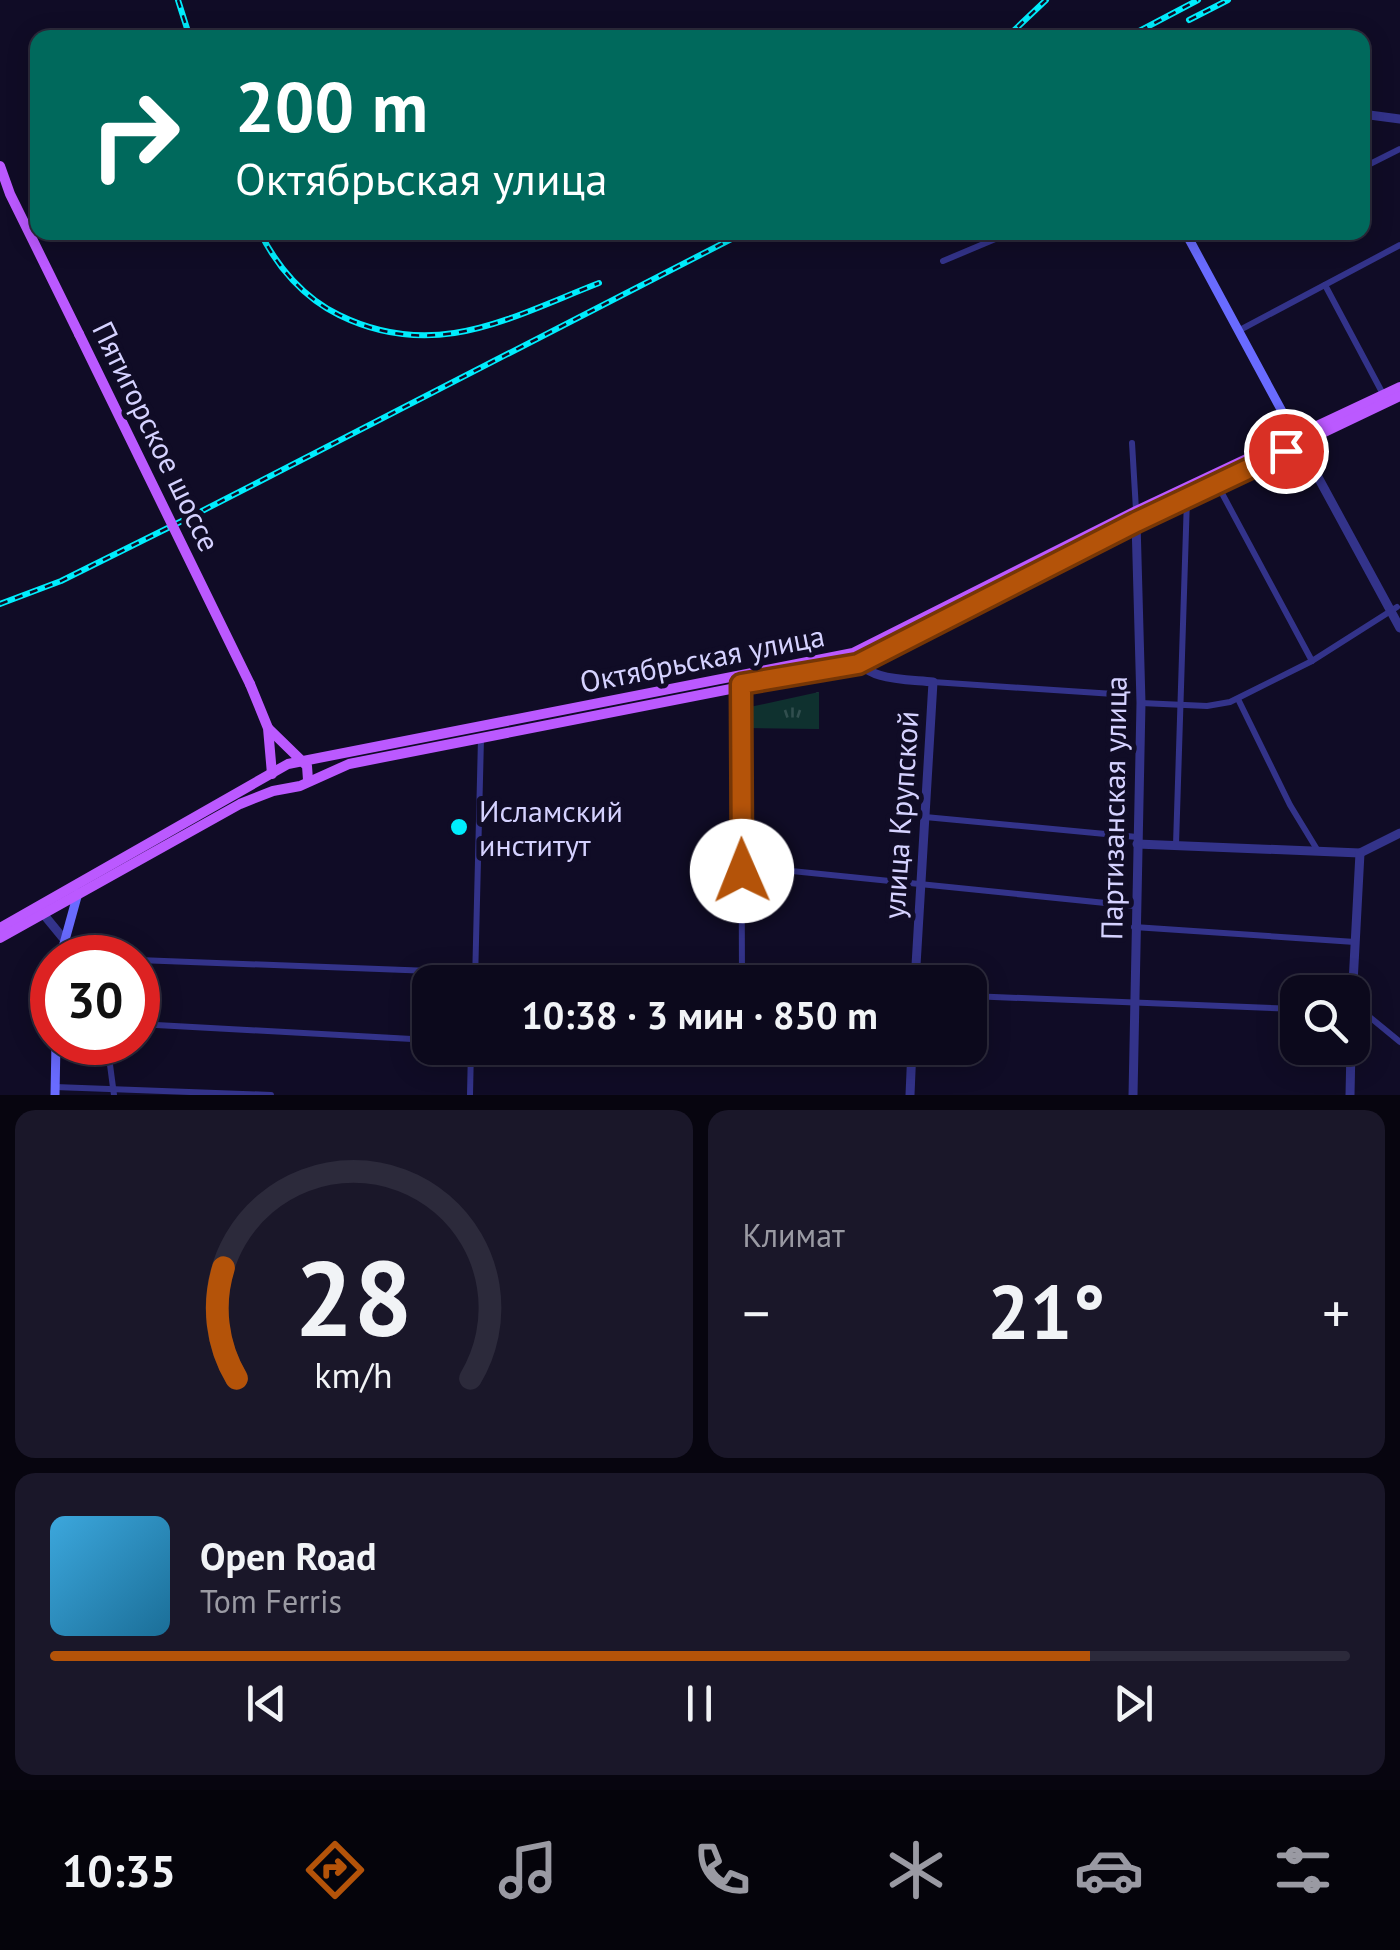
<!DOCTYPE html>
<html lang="ru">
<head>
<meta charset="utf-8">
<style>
	body { margin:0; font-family:"PT Sans",sans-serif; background:#1a1729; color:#f1f3f6; height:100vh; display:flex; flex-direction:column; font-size:38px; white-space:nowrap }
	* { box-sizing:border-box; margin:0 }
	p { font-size:32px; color:#9a9aa3 }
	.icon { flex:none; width:55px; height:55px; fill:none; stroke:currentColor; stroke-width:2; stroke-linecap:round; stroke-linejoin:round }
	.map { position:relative; height:1095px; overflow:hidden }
	.side { display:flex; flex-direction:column; gap:15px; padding:15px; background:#07050f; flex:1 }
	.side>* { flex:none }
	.top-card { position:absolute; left:30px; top:30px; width:1340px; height:210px; border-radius:20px; box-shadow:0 5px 25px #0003,0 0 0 2px #2c2a3b; background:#00695c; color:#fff; overflow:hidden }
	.tools { position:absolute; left:1280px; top:975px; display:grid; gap:20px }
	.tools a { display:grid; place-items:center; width:90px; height:90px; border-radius:20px; background:#0c091c; box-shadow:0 5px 25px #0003,0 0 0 2px #2c2a3b; font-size:50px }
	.speed { position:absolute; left:30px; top:935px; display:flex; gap:20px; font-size:50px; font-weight:700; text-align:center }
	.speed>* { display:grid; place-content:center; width:130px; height:130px; border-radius:50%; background:#0c091c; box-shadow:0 5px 25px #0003,0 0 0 2px #2c2a3b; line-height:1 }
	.speed .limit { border:15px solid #d22; background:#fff; color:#111 }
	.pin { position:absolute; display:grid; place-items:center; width:85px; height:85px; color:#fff; margin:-42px; border:5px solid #fff; border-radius:50%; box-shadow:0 2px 10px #0007 }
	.me { position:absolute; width:110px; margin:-55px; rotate:359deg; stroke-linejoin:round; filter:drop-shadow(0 0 8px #0008) }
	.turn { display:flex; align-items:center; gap:35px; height:210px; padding:0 40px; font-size:45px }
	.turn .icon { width:130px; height:130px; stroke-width:2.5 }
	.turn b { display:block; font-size:70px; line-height:85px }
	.big { font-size:75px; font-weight:600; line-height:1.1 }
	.side .tile { flex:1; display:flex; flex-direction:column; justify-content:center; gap:15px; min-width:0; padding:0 35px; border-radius:20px; background:#1a1729 }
	.side .dial { align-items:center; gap:0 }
	.dial svg { height:260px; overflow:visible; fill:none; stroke:#2c2a3b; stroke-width:7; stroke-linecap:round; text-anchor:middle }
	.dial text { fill:#f1f3f6; stroke:none }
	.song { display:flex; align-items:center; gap:30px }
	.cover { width:120px; height:120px; border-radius:15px; background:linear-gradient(135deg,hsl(200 70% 55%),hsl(200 70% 35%)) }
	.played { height:10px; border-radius:5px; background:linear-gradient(90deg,#b45309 80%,#2c2a3b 80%) }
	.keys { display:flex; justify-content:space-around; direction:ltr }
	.heat { display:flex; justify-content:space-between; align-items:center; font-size:55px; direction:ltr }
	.side .tiles { flex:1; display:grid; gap:15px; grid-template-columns:1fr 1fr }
	.tile:last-child { grid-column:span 2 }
	.trip { position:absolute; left:412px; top:965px; width:575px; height:100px; border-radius:20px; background:#0c091c; box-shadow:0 5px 25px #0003,0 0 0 2px #2c2a3b; font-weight:600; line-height:100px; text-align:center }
	.dock { display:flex; height:160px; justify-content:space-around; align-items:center; background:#05040b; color:#9a9aa3 }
	.dock .icon { width:70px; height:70px }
	.dock .on { color:#b45309 }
	.dock b { font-size:45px; color:#f1f3f6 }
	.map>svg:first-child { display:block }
</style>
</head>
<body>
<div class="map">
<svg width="1400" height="1095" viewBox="0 0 1400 1095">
	<defs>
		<pattern id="park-tufts" width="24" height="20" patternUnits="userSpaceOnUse" patternTransform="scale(2.5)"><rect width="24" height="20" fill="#0f312f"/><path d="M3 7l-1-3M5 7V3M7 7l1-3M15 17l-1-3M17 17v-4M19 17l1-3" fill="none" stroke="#314e4e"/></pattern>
	</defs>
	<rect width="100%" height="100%" fill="#100c26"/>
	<path fill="url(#park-tufts)" d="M819,692V729L750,728V707Z"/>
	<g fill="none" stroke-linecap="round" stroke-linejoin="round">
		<g stroke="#33338a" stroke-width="6">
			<path d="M1362,168L1400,149"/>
			<path d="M1189,239L1206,232"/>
			<path d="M943,261L1012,232"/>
			<path d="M1325,285L1383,394"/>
			<path d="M1238,331L1400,245"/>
			<path d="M1132,443L1136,510"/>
			<path d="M1217,484L1312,661"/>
			<path d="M933,682L1114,694L1111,741"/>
			<path d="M741,686L742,982"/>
			<path d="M1238,699L1290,805L1318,851"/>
			<path d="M1141,703L1207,706L1230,702L1312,661L1397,607"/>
			<path d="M925,817L1137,837"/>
			<path d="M1176,845L1187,498"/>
			<path d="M742,866L1135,906"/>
			<path d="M1134,927L1355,942"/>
			<path d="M61,955L91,958"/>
			<path d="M138,960L589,977"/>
			<path d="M475,982L481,738"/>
			<path d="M626,982H649"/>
			<path d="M970,996L1298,1009"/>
			<path d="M1352,1011L1366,1014L1400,1042"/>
			<path d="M138,1024L430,1040"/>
			<path d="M107,1042L114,1095"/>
			<path d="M55,1087L271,1095"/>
			<path d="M470,1095L471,1048"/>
		</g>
		<g stroke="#33338a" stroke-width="9">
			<path d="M1362,114L1400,119"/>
			<path d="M1300,444L1400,628"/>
			<path d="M853,653C865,682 906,679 933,682L915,982"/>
			<path d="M1137,844L1360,853L1400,833"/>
			<path d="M40,910L63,938"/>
			<path d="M1352,1002L1360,853"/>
			<path d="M910,1095L912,1048"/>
			<path d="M1133,1095L1141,703L1136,522"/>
			<path d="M1350,1095L1351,1048"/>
		</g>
		<g stroke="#696bff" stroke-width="9">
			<path d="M1189,239L1298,441"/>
			<path d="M60,958L78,893"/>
			<path d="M55,1095L56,1042"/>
		</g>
		<g stroke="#bb59ff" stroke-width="10">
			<path d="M0,166L10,194L79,334"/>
			<path d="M250,684L268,728L272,774"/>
			<path d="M269,729L307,766L308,780"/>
			<path d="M0,928L288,764L853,653L1136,511L1400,387"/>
			<path d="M0,938L240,804L273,791L300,786L349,764L858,664L1136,522L1400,396"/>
		</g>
		<g stroke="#00edfd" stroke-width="6">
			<g id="rail">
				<path d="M178,0L190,38"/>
				<path d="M1189,20L1228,0"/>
				<path d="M1006,38L1046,0"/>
				<path d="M1126,38L1198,0"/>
				<path d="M260,232C277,267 304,298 339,315C435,362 509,318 599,283"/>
				<path d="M0,604L61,581L202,511L745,232"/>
			</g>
		</g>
		<use href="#rail" stroke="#100c26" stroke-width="2.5" stroke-dasharray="8" stroke-linecap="butt"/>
		<path stroke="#bb59ff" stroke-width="10" d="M79,334L250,684"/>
	</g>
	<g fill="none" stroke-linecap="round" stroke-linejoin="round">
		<g stroke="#753606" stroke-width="25">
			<path id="route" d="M742,871L741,684L858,664L1136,522L1286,451"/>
		</g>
		<use href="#route" stroke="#b45309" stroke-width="18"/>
	</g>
	<circle fill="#00edfd" stroke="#100c26" stroke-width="4" cx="459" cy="827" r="10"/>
	<g text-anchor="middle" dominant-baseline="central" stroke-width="10" stroke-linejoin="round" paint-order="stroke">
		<g font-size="30" fill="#d5d2ff" stroke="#100c26">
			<text transform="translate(157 436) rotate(64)">Пятигорское шоссе</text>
			<text transform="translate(702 658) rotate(-11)">Октябрьская улица</text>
			<text transform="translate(1113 808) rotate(-89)">Партизанская улица</text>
			<text transform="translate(900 815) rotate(-86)">улица Крупской</text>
		</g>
		<g font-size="30" fill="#d5d2ff" stroke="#100c26" text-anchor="start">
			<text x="479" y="810">Исламский<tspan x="479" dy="34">институт</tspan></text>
		</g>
	</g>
</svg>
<div class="tools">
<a><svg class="icon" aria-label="search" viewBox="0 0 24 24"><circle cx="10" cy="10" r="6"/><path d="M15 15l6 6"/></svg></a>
</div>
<div class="speed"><div class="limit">30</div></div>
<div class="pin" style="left:1286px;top:451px;background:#d93025"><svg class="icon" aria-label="arrive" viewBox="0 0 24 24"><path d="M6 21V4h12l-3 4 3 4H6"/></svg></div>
<svg class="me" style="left:742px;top:871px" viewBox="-20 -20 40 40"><circle r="19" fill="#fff"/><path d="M0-13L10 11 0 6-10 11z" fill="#b45309"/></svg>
<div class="trip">10:38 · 3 мин · 850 m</div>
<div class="top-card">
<div class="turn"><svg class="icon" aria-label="right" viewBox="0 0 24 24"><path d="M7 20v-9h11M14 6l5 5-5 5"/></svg><div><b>200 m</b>Октябрьская улица</div></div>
</div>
</div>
<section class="side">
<div class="tiles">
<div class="tile dial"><svg viewBox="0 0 100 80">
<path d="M14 69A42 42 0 1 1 86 69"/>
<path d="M14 69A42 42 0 0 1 10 35" stroke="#b45309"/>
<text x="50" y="56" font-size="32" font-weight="700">28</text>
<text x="50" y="72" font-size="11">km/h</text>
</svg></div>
<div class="tile"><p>Климат</p>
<div class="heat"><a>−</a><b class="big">21°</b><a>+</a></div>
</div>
<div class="tile">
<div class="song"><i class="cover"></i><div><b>Open Road</b><p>Tom Ferris</p></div></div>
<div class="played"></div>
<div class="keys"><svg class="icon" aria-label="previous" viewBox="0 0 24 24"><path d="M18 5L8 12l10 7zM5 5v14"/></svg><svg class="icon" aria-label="pause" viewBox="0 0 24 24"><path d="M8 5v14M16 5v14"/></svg><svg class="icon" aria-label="next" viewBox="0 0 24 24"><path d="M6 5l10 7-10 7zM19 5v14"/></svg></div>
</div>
</div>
</section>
<nav class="dock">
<b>10:35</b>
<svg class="icon on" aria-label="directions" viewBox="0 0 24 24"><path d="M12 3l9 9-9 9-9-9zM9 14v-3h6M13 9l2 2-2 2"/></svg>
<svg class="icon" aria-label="music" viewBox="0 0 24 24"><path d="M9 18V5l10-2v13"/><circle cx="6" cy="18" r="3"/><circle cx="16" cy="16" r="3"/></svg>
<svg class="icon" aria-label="phone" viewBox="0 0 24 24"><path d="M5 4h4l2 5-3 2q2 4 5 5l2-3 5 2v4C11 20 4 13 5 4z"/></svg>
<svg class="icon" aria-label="climate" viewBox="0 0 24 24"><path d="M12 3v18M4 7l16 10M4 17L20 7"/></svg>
<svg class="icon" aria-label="car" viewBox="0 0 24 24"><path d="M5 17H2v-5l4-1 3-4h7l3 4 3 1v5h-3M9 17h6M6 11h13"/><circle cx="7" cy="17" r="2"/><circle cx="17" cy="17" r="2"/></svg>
<svg class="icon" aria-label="filters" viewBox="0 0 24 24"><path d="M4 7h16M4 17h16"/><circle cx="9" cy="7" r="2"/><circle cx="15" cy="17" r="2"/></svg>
</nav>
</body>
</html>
